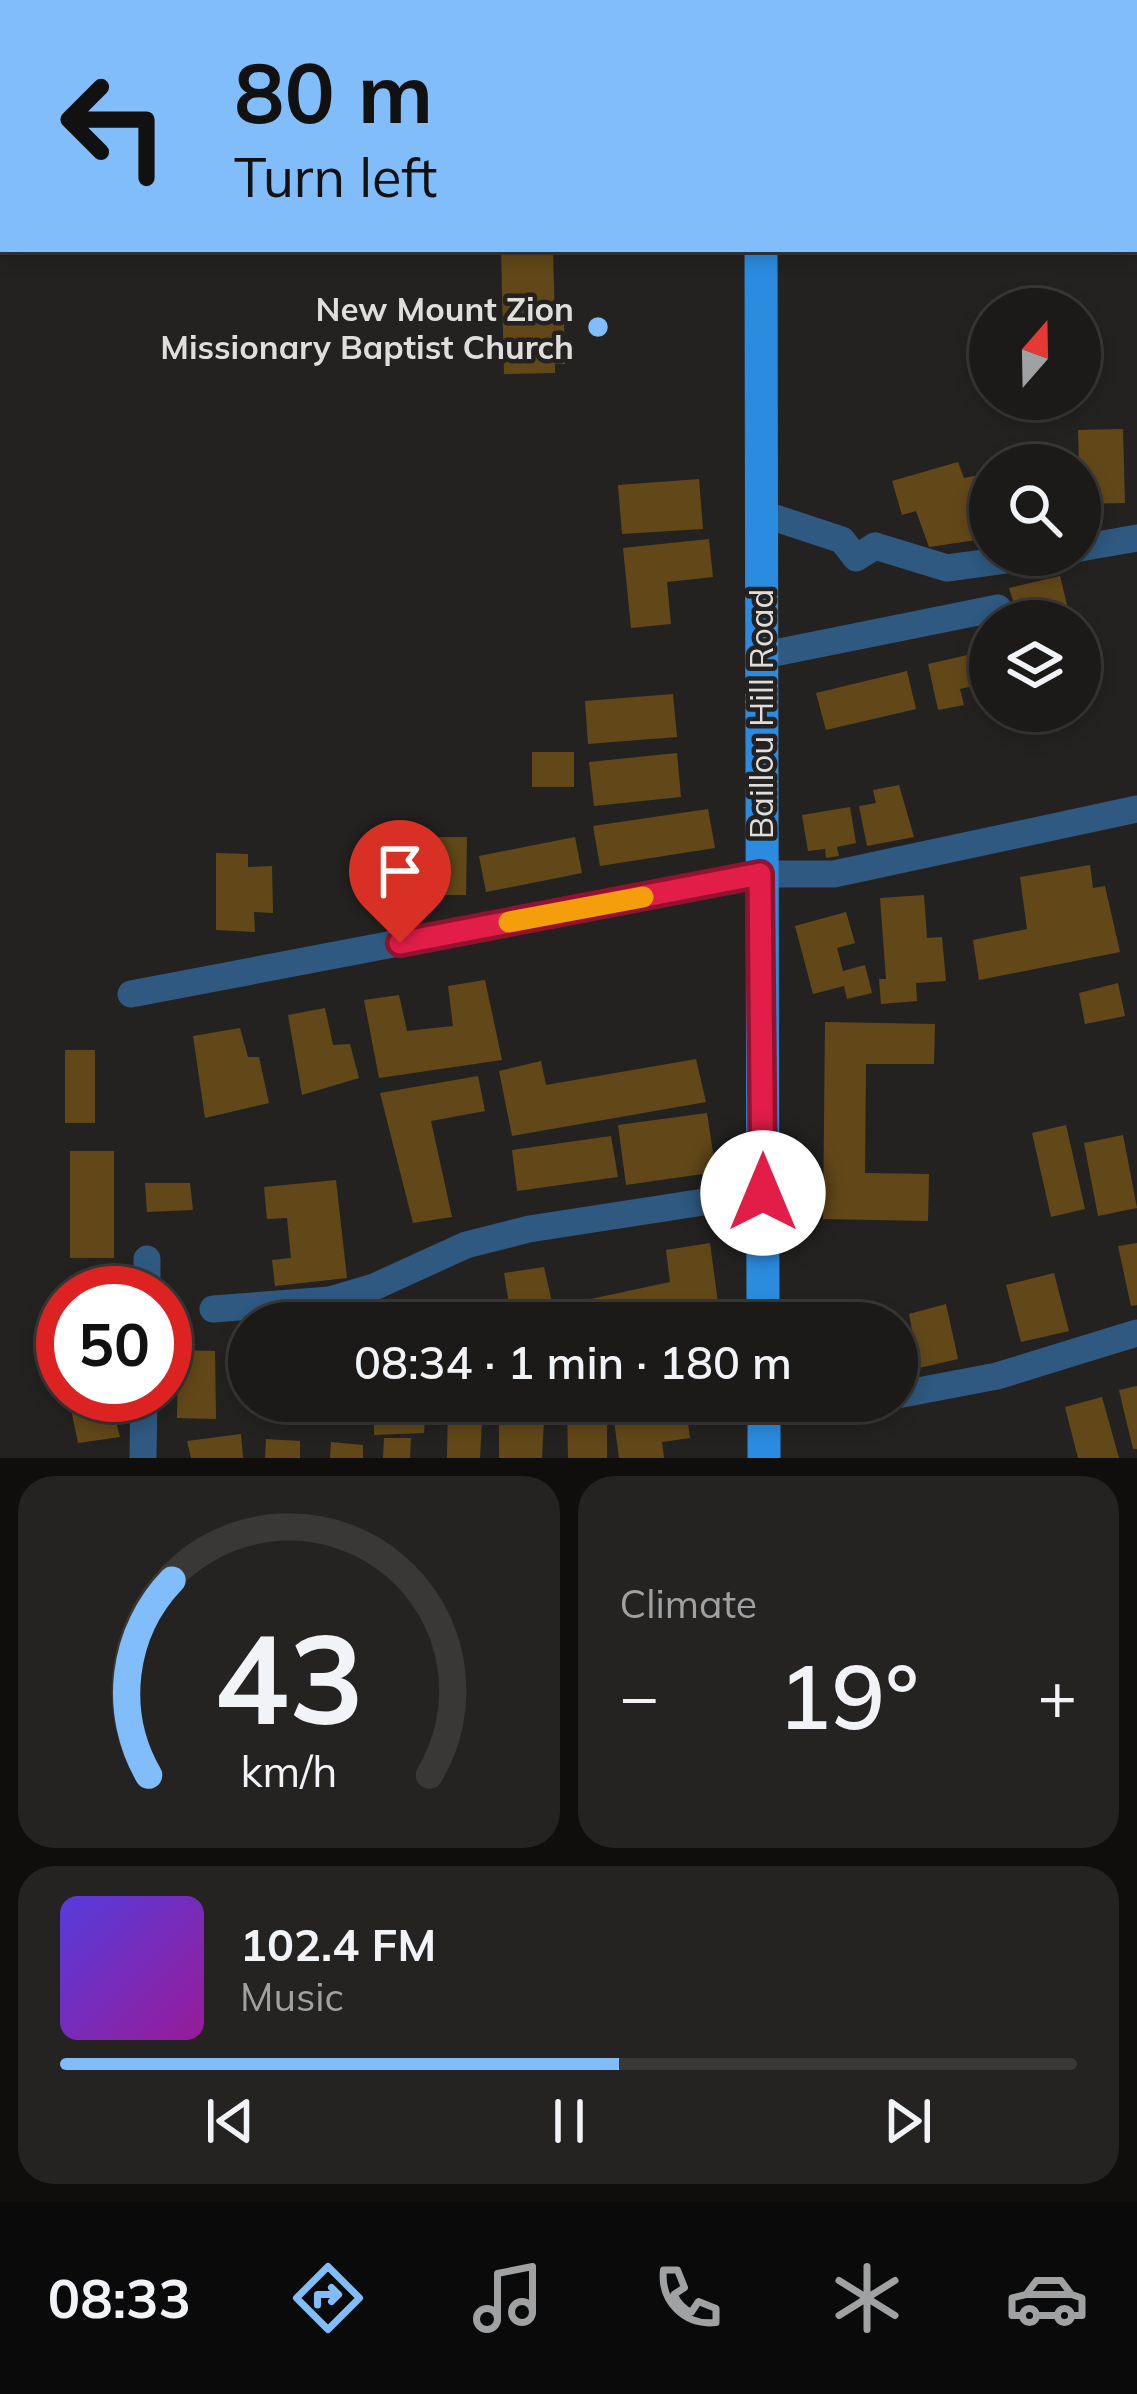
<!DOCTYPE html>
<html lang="en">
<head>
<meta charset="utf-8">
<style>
	body { margin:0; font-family:Mulish,sans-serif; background:#242321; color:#f1f3f6; height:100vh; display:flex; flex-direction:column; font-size:45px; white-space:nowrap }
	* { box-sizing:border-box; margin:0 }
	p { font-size:39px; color:#a0a1a2 }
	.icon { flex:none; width:66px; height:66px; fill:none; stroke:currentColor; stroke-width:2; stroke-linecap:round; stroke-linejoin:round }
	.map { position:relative; height:1458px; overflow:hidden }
	.details { display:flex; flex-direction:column; gap:18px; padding:18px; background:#0f0e0d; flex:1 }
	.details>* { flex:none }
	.top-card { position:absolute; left:0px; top:0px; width:1137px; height:252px; box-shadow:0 6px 18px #0003,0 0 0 3px #393837; background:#80bdfa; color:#111; overflow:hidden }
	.needle { width:78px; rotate:20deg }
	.buttons { position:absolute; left:969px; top:288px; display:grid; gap:24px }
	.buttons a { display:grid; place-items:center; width:132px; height:132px; border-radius:50%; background:#1b1a18; box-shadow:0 6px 18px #0003,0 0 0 3px #393837; font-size:60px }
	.speed { position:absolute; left:36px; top:1266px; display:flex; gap:24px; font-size:60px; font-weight:700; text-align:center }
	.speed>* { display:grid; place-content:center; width:156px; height:156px; border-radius:50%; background:#1b1a18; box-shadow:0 6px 18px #0003,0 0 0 3px #393837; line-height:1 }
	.speed .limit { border:18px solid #d22; background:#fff; color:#111 }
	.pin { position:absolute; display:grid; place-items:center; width:102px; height:102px; color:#fff; margin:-123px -51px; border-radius:50% 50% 50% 0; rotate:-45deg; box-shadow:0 0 12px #0007 }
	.pin .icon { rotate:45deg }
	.me { position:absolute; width:132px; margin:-66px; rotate:0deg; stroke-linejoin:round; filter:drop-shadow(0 0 9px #0008) }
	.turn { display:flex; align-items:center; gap:42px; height:252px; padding:0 36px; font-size:54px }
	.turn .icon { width:156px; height:156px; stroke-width:2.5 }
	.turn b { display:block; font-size:84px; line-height:102px }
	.big { font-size:90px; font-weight:600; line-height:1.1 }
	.details .widget { flex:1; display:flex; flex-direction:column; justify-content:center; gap:18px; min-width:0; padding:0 42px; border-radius:36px; background:#242321 }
	.details .dial { align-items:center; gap:0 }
	.dial svg { height:312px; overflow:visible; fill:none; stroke:#393837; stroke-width:7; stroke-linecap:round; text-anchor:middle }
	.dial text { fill:#f1f3f6; stroke:none }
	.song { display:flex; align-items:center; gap:36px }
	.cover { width:144px; height:144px; border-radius:18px; background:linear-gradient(135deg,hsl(250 70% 55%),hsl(300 70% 35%)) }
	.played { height:12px; border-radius:6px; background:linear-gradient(90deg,#80bdfa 55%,#393837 55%) }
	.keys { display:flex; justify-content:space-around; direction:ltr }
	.heat { display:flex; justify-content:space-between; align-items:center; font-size:66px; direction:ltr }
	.details .tiles { flex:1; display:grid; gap:18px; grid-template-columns:1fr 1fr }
	.widget:last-child { grid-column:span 2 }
	.trip { position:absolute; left:228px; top:1302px; width:690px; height:120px; border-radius:60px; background:#1b1a18; box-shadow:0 6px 18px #0003,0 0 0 3px #393837; font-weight:600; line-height:120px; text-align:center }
	.menu { display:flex; height:192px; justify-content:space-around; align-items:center; background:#0b0a0a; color:#a0a1a2 }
	.menu .icon { width:84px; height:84px }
	.menu .active { color:#80bdfa }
	.menu b { font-size:54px; color:#f1f3f6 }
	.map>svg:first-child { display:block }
</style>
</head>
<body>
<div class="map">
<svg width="1137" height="1458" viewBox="0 0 1137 1458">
	<rect width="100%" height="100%" fill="#242220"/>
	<g fill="#624819">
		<path d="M501,249H553L555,324H564L565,364H555V373L504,374Z"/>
		<path d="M1123,429L1125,503L1080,504L1078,430Z"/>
		<path d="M958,462L964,478L980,475L990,503L979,505L990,538L929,547L916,511L902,515L892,481Z"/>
		<path d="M699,479L703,529L622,534L618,485Z"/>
		<path d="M709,539L713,577L667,582L671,624L631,628L623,548Z"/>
		<path d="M1060,576L1071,621L1018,616L1009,588Z"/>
		<path d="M990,650V682L960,689L964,705L938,710L928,664Z"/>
		<path d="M907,671L916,709L826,730L816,693Z"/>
		<path d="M673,694L677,737L588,744L585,701Z"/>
		<rect x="532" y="752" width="42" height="35"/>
		<path d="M677,753L681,797L594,806L589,762Z"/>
		<path d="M899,785L914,837L867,846L859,806L876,803L873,790Z"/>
		<path d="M850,807L856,843L837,847L839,856L826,858L825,849L808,851L802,815Z"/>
		<path d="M708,809L715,848L600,866L593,826Z"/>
		<path d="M427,837H467L466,895H443V879H427Z"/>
		<path d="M575,837L582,873L486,892L479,856Z"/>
		<path d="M372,842L407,845L402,907L367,905Z"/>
		<path d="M216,853L248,854V867L272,866L273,913L254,912L255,932L216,930Z"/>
		<path d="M1090,865L1093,888L1105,886L1120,952L979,980L973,940L1027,929L1020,877Z"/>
		<path d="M924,895L927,938L942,937L946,981L916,983L917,1001L881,1004L879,979H886L880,898Z"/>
		<path d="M846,912L855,943L837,948L843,971L865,965L872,993L847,999L844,986L813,994L795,926Z"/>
		<path d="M485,980L502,1060L379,1078L364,1000L399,995L407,1031L453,1026L448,986Z"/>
		<path d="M1118,983L1125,1016L1085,1024L1079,993Z"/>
		<path d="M325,1008L333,1045L350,1044L359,1078L302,1095L288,1015Z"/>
		<path d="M825,1022L935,1024L934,1064H866L865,1173L929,1174L928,1221L823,1219Z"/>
		<path d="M240,1028L248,1057H259L269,1103L205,1118L193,1036Z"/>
		<rect x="65" y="1050" width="30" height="73"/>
		<path d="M696,1059L706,1102L512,1136L499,1071L541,1061L546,1085Z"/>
		<path d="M478,1076L485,1111L431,1121L452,1217L413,1223L380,1093Z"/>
		<path d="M707,1113L716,1172L626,1185L618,1125Z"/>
		<path d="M1066,1125L1085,1209L1051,1217L1032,1133Z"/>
		<path d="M1123,1135L1137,1208L1098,1216L1084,1143Z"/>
		<path d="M611,1136L618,1177L517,1191L512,1150Z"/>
		<rect x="70" y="1151" width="44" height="107"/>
		<path d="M336,1180L347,1278L275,1286L272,1260L291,1258L287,1218L267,1219L264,1187Z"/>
		<path d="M145,1183H190L193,1210L147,1212Z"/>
		<path d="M710,1243L720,1318L512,1323L504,1273L544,1267L553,1307L670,1282L666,1250Z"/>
		<path d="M1137,1243V1305L1131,1306L1118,1246Z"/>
		<path d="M1054,1273L1069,1331L1021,1342L1006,1285Z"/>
		<path d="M63,1299V1364L49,1367L45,1337H58L57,1300Z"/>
		<path d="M946,1304L958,1359L919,1368L909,1314Z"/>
		<path d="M178,1350L215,1351L216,1419L177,1418Z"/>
		<path d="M1137,1386V1449H1133L1119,1390Z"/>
		<path d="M68,1395H109L120,1437L78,1443Z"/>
		<path d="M1102,1397L1119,1458H1078L1065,1407Z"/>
		<path d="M374,1401H426L424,1433L374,1435Z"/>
		<path d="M499,1401H545L542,1458H499Z"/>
		<path d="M567,1401H607V1458H568Z"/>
		<path d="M645,1401H685L690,1438L662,1442L664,1458H619L612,1405Z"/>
		<path d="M448,1402L483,1403L480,1458H447Z"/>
		<path d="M241,1434L243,1458H191L187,1441Z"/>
		<path d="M384,1438H411L410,1458H383Z"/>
		<path d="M266,1439L300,1441V1458H265Z"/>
		<path d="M331,1442L363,1445V1458H330Z"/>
	</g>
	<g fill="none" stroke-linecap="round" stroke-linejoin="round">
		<path stroke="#5c5a58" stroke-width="4.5" stroke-dasharray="6 6" stroke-linecap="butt" d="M0,27H3"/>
		<g stroke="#2f5981" stroke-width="27">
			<path d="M1033,0L1036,3"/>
			<path d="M760,513L842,540L856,558L875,546"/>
			<path d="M875,546L947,568L1044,555"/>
			<path d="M1080,548L1137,538"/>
			<path d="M759,656L998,608"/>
			<path d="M131,994L760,874H834L1137,809"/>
			<path d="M147,1293V1259"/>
			<path d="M213,1309L330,1300L374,1287L466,1245L529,1229L762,1193"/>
			<path d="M897,1395L997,1376L1137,1333"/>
			<path d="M143,1458L144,1395"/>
		</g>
		<g stroke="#2b8cdf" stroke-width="33">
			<path d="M763,3V0"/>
			<path d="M761,249L763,1323"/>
			<path d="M764,1401V1458"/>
		</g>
	</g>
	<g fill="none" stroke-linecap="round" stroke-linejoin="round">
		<g stroke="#92132f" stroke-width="30">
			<path id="route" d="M400,943L760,874L763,1193"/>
		</g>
		<use href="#route" stroke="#e11d48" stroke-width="21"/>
		<path stroke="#f59e0b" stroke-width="21" d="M509,922L643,897"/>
	</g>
	<circle fill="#80bdfa" stroke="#242220" stroke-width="4.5" cx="598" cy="327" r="12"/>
	<g text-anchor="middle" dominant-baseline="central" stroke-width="9" stroke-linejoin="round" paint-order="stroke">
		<g font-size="33" font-weight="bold" fill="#dfdedc" stroke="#242220" text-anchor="end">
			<text x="574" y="308">New Mount Zion<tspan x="574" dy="38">Missionary Baptist Church</tspan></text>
		</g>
		<g font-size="33" fill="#dfdedc" stroke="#242220">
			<text transform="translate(760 714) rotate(-90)">Baillou Hill Road</text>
		</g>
	</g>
</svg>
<div class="buttons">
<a><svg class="needle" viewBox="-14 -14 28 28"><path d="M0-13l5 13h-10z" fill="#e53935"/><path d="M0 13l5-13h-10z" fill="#a0a1a2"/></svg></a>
<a><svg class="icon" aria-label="search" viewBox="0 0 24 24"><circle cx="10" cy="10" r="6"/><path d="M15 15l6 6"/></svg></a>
<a><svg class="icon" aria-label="layers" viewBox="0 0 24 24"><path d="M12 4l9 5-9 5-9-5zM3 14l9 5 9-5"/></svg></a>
</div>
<div class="speed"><div class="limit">50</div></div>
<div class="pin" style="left:400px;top:943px;background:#d93025"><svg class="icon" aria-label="arrive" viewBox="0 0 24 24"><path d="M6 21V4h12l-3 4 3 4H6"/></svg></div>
<svg class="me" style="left:763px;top:1193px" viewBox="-20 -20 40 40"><circle r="19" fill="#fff"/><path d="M0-13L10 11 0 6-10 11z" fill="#e11d48"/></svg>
<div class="trip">08:34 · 1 min · 180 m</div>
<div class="top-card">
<div class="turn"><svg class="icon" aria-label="left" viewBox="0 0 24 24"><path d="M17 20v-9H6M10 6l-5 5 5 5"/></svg><div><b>80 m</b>Turn left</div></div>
</div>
</div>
<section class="details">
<div class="tiles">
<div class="widget dial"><svg viewBox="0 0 100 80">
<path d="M14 69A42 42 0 1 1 86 69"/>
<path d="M14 69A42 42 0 0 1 20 19" stroke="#80bdfa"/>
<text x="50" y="56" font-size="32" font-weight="700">43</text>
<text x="50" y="72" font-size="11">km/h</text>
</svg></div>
<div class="widget"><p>Climate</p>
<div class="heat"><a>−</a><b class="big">19°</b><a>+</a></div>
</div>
<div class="widget">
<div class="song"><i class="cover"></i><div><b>102.4 FM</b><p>Music</p></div></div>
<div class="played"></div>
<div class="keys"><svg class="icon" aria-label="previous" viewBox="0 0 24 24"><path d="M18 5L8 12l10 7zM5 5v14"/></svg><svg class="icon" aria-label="pause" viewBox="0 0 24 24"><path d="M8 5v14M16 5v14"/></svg><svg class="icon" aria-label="next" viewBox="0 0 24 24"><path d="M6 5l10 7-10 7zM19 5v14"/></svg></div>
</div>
</div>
</section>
<nav class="menu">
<b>08:33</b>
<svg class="icon active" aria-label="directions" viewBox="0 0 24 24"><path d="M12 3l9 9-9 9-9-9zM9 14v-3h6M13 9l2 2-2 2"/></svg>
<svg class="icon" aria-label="music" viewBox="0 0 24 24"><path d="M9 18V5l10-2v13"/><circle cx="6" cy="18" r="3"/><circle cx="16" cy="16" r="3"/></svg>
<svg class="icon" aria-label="phone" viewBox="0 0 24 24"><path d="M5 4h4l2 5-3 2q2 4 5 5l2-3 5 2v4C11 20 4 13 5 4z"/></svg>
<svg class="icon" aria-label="climate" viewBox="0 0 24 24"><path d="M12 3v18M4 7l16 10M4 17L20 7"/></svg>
<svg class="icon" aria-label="car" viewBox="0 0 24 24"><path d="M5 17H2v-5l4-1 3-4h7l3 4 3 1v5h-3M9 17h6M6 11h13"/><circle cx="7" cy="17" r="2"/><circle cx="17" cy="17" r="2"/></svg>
</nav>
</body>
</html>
